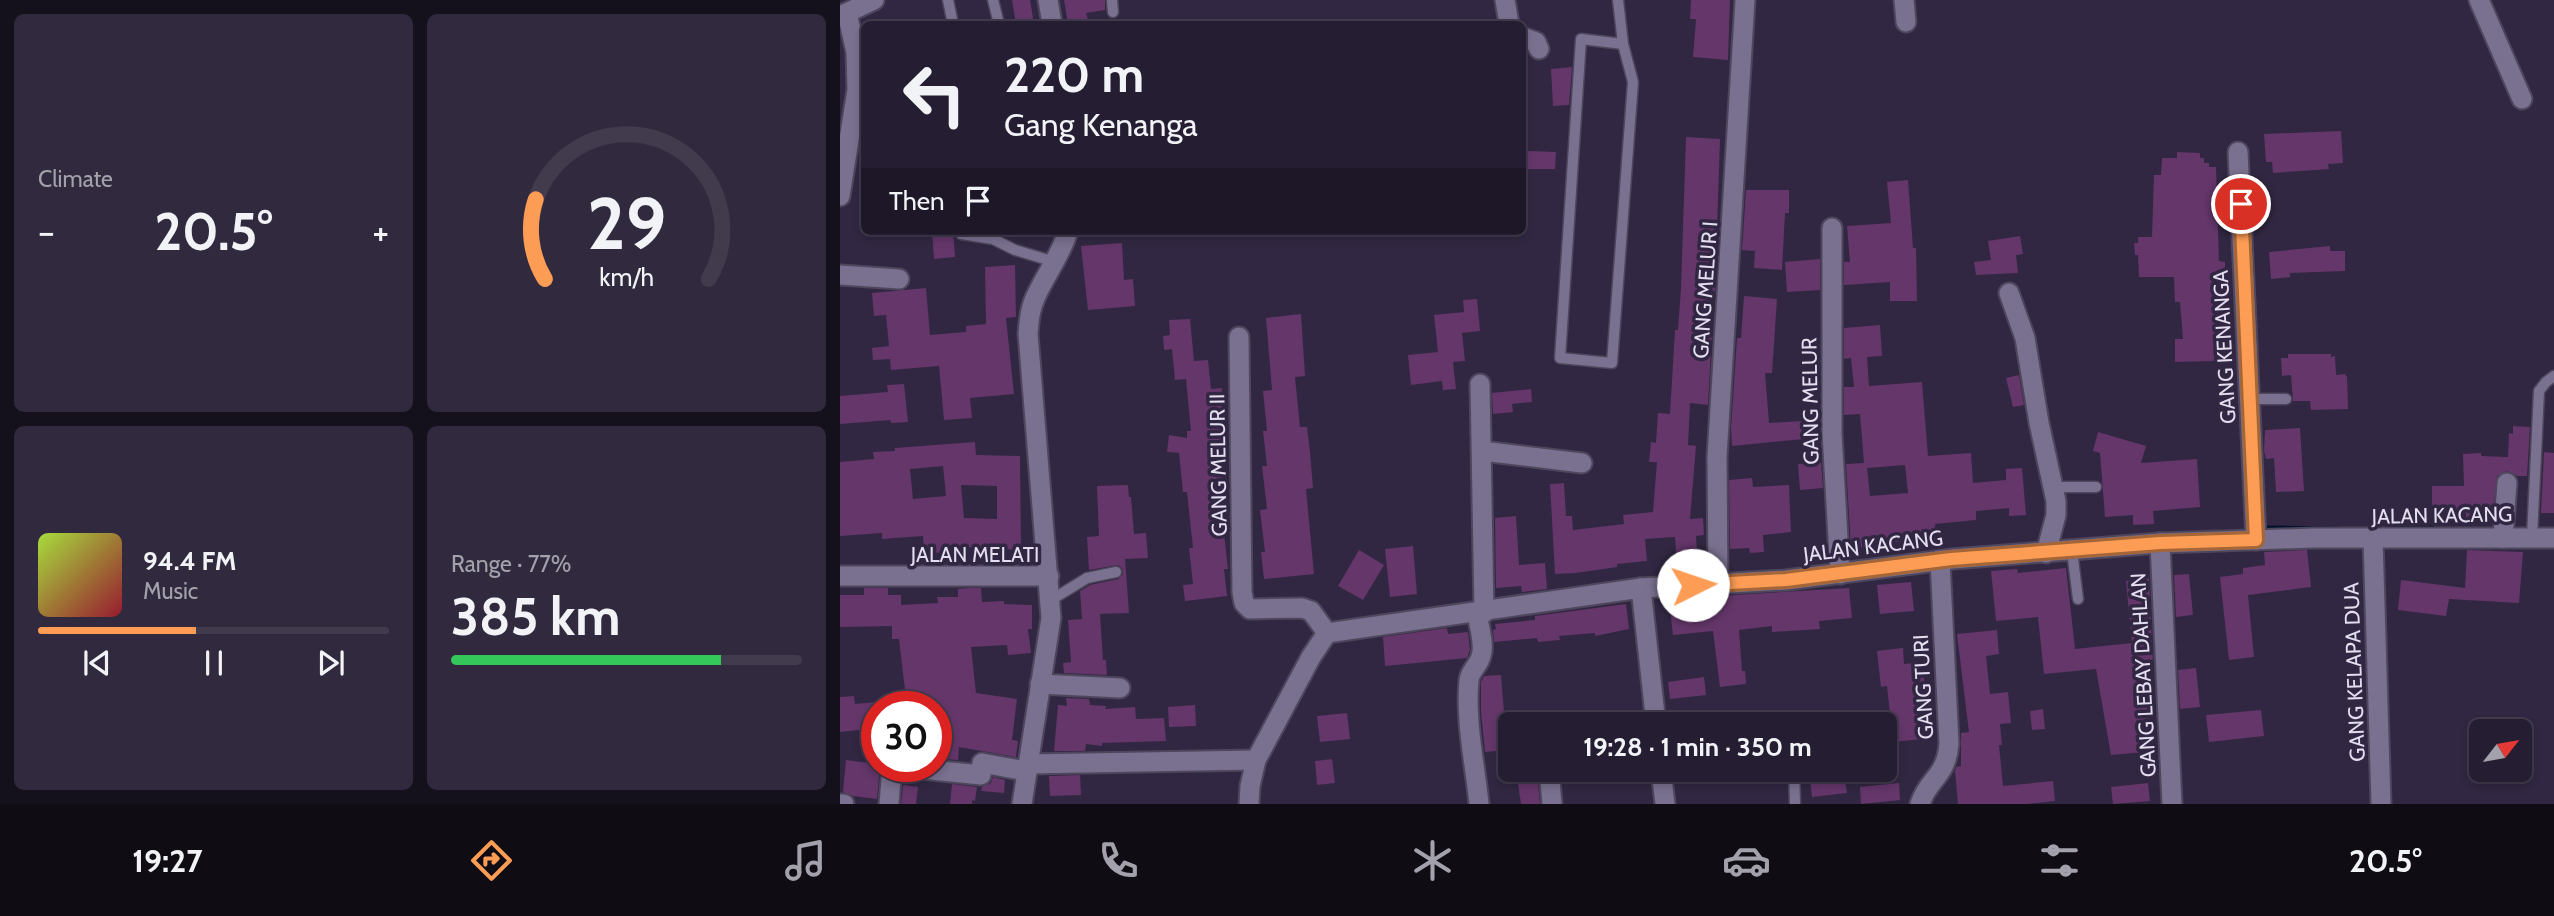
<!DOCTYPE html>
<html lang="en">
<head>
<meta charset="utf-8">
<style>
	body { margin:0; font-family:Cabin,sans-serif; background:#312a3e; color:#f1f3f6; height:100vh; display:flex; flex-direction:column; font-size:26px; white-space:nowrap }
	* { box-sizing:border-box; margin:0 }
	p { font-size:23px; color:#a3a2ac }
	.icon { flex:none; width:38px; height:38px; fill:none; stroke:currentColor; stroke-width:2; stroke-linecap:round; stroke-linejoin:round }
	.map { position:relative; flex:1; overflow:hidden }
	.panel { display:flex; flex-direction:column; gap:14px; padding:14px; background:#14101c; width:840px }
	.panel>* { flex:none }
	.banner { position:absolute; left:21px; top:21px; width:665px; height:214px; border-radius:10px; box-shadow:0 4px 10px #0003,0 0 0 2px #423b4d; background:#251d32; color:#f1f3f6; overflow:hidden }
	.needle { width:46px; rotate:59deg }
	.fabs { position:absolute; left:1629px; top:719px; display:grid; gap:14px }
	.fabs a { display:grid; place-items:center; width:63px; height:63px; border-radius:10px; background:#251d32; box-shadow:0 4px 10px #0003,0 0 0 2px #423b4d; font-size:35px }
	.speed { position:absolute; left:21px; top:691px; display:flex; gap:14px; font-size:35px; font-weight:700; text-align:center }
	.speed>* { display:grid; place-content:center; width:91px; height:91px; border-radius:50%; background:#251d32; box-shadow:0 4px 10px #0003,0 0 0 2px #423b4d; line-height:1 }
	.speed .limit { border:10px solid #d22; background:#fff; color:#111 }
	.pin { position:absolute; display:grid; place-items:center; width:60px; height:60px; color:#fff; margin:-30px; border:4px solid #fff; border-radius:50%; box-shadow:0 2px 7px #0007 }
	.me { position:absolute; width:77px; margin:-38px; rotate:86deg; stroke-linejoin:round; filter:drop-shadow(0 0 5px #0008) }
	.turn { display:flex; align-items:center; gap:24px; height:147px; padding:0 28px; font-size:32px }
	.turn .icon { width:91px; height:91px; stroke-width:2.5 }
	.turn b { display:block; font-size:49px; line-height:60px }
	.then { display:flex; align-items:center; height:66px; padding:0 28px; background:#0003; gap:14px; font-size:26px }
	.big { font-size:52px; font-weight:800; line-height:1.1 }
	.panel .card { flex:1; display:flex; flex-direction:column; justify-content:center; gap:10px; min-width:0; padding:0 24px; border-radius:10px; background:#312a3e }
	.panel .dial { align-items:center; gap:0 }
	.dial svg { height:182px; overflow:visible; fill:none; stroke:#423b4d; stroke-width:7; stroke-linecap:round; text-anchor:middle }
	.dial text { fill:#f1f3f6; stroke:none }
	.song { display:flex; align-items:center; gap:21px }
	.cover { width:84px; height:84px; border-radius:10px; background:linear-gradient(135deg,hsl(80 70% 55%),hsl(350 70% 35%)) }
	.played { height:7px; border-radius:4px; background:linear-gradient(90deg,#fd9c55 45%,#423b4d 45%) }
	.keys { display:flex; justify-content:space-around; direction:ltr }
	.heat { display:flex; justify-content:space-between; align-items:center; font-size:38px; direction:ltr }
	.charge { height:10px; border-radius:5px; background:linear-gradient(90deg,#34c759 77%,#423b4d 0) }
	.panel .tiles { flex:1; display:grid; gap:14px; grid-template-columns:repeat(2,1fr) }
	.trip { position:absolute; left:658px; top:712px; width:399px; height:70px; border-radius:10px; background:#251d32; box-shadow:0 4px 10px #0003,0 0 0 2px #423b4d; font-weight:800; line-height:70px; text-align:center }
	.menu { display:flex; height:112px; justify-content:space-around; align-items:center; background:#0f0c14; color:#a3a2ac }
	.menu .icon { width:49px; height:49px }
	.menu .on { color:#fd9c55 }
	.menu b { font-size:32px; color:#f1f3f6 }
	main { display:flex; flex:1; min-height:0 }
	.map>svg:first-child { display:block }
</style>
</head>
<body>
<main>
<section class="panel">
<div class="tiles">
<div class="card"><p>Climate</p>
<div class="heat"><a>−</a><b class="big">20.5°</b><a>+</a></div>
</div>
<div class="card dial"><svg viewBox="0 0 100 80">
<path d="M14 69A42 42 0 1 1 86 69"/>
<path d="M14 69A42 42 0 0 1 10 34" stroke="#fd9c55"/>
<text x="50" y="56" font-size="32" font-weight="700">29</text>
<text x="50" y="72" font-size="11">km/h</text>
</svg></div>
<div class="card">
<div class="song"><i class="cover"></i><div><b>94.4 FM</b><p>Music</p></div></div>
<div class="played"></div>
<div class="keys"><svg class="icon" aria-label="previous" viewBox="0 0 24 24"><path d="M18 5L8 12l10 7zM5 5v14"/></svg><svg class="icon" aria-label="pause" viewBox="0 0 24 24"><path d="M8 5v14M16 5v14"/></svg><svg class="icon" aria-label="next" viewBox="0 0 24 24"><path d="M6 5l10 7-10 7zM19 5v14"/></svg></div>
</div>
<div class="card"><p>Range · 77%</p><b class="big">385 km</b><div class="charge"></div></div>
</div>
</section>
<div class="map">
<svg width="1714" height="804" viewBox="0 0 1714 804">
	<rect width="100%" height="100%" fill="#312742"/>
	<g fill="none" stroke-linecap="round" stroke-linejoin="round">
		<g stroke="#00132d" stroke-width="5">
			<path d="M1429,528L1498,529"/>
			<path d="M1546,529L1592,528"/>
		</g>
	</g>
	<g fill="#64366a" fill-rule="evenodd">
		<path d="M172,0H190L194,24H176Z"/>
		<path d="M224,0H265V10L246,13L249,24H228Z"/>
		<path d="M851,0H890L888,60L853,57L856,19H850Z"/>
		<path d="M732,67L729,105L713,106L711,69Z"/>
		<path d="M1501,131L1503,163L1488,164L1489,169L1433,173L1432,162H1426L1424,134Z"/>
		<path d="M846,137L880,139L875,291H871L868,332H872L868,405L850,403L848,445L856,446L850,519L863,518L864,535L856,536L858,569L837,570L835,537L805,539L807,561L777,564V567L736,573L715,574L710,484L724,483L726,516H732L733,530L784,524L783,515L813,512L817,462H809L811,442L816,443L818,413L830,414L835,330H838L841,288Z"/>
		<path d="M688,151L716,152L715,169H687Z"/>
		<path d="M1337,152L1360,153V158H1364V163H1369V167H1376L1379,261L1385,262V277H1376L1380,354H1374L1375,361L1335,362V339H1343L1340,302H1335L1334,277H1299L1298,255H1295L1294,243H1298V237H1312L1314,175H1321L1322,158H1337Z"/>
		<path d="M1068,180L1073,248H1076L1077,301H1050V282L1004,285V262H1010L1007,226L1051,223L1047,182Z"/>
		<path d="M906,190H949V213H945L942,270L914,268L915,251L902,250Z"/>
		<path d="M92,231H113L115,257L94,259Z"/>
		<path d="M1180,236L1183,254L1176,255L1178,273L1136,275L1134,262L1151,260L1148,241Z"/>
		<path d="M282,243L284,280L293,279L295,306L248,310L241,246Z"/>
		<path d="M1490,246V251H1505V271L1450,273V277L1431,279L1429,252Z"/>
		<path d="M980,259V290L947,292L945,262Z"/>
		<path d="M175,265L176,317L166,318L174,394L130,398L132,418L104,420L99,366L51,370L50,359L33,360L32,348L49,346L46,315L34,316L32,293L86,288L90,335L126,332V326L146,324L145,267Z"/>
		<path d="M904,296L937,299L932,373H925L929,423L963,421L964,439L892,446L891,428L897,338H901Z"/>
		<path d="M637,299L640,331L622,333L625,361L613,362L616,389L603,390L602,381L571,385L568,355L598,352L594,315L624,312L623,300Z"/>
		<path d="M461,314L465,376L455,377L460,427H467L470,452L473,488L466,489L474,574L424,579L421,552H425L420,510L427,509L422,466H427L423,431H427L423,391L432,390L426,318Z"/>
		<path d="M350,319L354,361L368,360L371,389L382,388L388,449L380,450L384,488L379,489L388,569H384L387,596L345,601L343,585L353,584L349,548H353L347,492H343L339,453L327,452L329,435L347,438V431H351L346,379L335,380L332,349L324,350L323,336L330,335L329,320Z"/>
		<path d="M1040,325L1042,356L1027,357L1029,386L1082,382L1088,456L1131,453L1133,483L1166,480V469L1182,468L1186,515L1169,516V508L1136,511V520L1095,524L1096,540L1025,543V547L1011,548L1006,464L1024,463L1020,414L1004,415V387H1014L1011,358L1004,359V328ZM1065,465L1068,493L1030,496L1027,468Z"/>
		<path d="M1448,354H1491V357L1495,356L1496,375L1505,374L1507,377L1508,409L1471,410L1470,401H1453L1451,375L1442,376L1441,358H1448Z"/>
		<path d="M1179,375L1184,405L1173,407L1166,378Z"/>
		<path d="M64,384L68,422L51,423L50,420L0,424V396L48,392L47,385Z"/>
		<path d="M691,389L692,402L672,404L673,412L653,414L652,393Z"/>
		<path d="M1673,426L1690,427L1687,476H1677L1667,471L1657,476L1652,519H1626V513H1592V486H1624L1623,454L1641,453V456L1668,457L1669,433L1673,434Z"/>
		<path d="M1460,428L1464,491L1436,492L1434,458L1426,459L1424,451L1425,430Z"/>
		<path d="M1258,432L1306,446L1301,463L1357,459L1360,507L1313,511L1314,524L1293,525V515L1265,517L1260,453L1253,451Z"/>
		<path d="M135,442L136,455L180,456L181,550L103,546L104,552L84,554L83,536L42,539V533L0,536V462L34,459L33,452L55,451V448ZM103,466L106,496L73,499L70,469ZM121,485L157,486V519L124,518Z"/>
		<path d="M1704,452L1714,453V513H1701Z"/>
		<path d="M981,462L983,488L960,490L958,464Z"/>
		<path d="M912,478L913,487L949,485L951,532L923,535L924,552L910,553L909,548L890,549L889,480Z"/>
		<path d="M288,485L289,497H291L294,534L306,533L308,558L285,559L289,613L260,614L263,660H266L267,675L224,673L223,663L231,662L228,620L242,619L240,591L250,585L278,579L283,574L282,568L278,565L249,570L247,537L259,536L257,486Z"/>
		<path d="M676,516L679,565L705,563L707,589L682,592L681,586L656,588L655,518Z"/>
		<path d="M573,546L577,594L550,597L545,549Z"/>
		<path d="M519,550L544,565L523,600L498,586Z"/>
		<path d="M1467,550L1471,587L1408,595L1414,657L1389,660L1380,577L1403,574V568L1425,565L1424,552Z"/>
		<path d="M1627,550L1683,552L1679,603L1609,599L1606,616L1558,610L1561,580L1625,588Z"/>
		<path d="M1226,568L1235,649L1292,643L1286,581L1309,578L1313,665L1304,666L1310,723H1302L1305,752L1271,755L1256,669L1204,674L1198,617L1156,621L1151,571L1177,569L1178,573Z"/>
		<path d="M1349,574L1353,615L1336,617L1334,575Z"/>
		<path d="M1071,582L1074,611L1040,614L1037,585Z"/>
		<path d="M24,588H48V595H61V605L98,603L97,597H118V589L128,588H141L142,602L164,601V604L192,605V629H188L191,653L168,655L167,645L131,647L136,693L177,699L172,740L178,741L176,757L119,747L118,760L96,758V707H67L59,639H52V626L0,627V595H24Z"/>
		<path d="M1009,588L1012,618L979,621L980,629L932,632V626L899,630L902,671H905L906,684L880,687L873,631L833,635L829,599Z"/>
		<path d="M786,604L789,629L755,636V633L719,636L720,640L698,642L697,638L654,642L653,630L656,629L655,624L695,620V616Z"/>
		<path d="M607,628L608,634L628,632L630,650L627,658L545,666L543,637Z"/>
		<path d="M1157,630L1159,654L1146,656L1150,694L1168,692L1171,723L1160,724L1162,745H1159L1163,786L1213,781L1215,801L1187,804H1118L1115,771L1116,767L1121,766V733L1129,732L1117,634Z"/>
		<path d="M1063,648L1064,664L1082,662L1091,738L1053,742L1047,686L1041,687L1037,651Z"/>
		<path d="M1356,668L1360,707L1340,709L1338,670Z"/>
		<path d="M661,675L667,750L645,752L641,711V682L644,676Z"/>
		<path d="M864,677L866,695L830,699L828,682Z"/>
		<path d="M14,696L15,704L37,702V728L0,732V697Z"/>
		<path d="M226,698L249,699L250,705L266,706L265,709L295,707L296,719L324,718L326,741L262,743V746L246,744L245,751H214L218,705L227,706Z"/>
		<path d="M355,705L356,726L329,727L328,707Z"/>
		<path d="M1203,709L1205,729L1192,730L1190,711Z"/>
		<path d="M1421,710L1424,736L1369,742L1366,715Z"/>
		<path d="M507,713L510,739L480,742L477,716Z"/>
		<path d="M492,759L495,783L477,785L475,761Z"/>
		<path d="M6,760L37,764V766H40L37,799L13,796L3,792Z"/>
		<path d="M676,770H697L700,804H681Z"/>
		<path d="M1004,774L1007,793L972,797L970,778Z"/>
		<path d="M240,775L241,795L210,796L209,776Z"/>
		<path d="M153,777L165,780L164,793L141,791L142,787L151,783Z"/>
		<path d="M1059,783L1060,800L1021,804L1020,787Z"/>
		<path d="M1308,783L1310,801L1273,804L1271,787Z"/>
		<path d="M112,784L137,787L135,801L132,800V804H110Z"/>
		<path d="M63,785L78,787L76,804H61Z"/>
	</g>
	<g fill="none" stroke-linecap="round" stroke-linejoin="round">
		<g stroke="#4e465c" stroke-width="13">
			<g id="lane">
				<path d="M108,0L113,24"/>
				<path d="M153,0L159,24"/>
				<path d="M272,0L273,12"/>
				<path d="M778,0L783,44L793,82L772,363L720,358L741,39L783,44"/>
				<path d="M121,234L153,239L175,250L215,262"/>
				<path d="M1409,399H1446"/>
				<path d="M1213,487H1256"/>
				<path d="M1692,537L1699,391L1706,382L1714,376"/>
				<path d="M1232,551L1238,599"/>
				<path d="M211,600L247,578L276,572"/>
				<path d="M968,724L970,721"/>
				<path d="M954,770L955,804"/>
			</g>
		</g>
		<g stroke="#4e465c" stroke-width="23">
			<g id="street">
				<path d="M208,0L212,24"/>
				<path d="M665,0L669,24"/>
				<path d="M1064,0L1066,22"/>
				<path d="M1639,0L1682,99"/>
				<path d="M0,16L34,0"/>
				<path d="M682,37L696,42L699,49"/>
				<path d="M1398,152L1416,540"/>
				<path d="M0,196L17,90L16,52L7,13"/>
				<path d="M992,228V433L1000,574"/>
				<path d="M0,275L59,279"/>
				<path d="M1169,293L1185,338L1199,423L1216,501V515L1206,553"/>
				<path d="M399,337L402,592L404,603L410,609L462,608L471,611L487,633"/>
				<path d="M640,384L644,613"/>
				<path d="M642,451L742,463"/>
				<path d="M1663,538L1667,483"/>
				<path d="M1533,539L1541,804"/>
				<path d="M1320,543L1332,804"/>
				<path d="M0,576H209"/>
				<path d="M878,583L877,457L905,0"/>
				<path d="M801,588L816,724"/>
				<path d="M637,614C639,626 645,645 641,656C639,665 630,671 629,680C625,721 635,764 639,804"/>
				<path d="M487,633L801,588L946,580L1112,559L1320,543L1474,538H1714"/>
				<path d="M200,684L280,688"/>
				<path d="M188,764L416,760"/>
				<path d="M52,766L141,775L142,763L186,771"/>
				<path d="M709,770L712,804"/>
				<path d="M821,770L825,804"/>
				<path d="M0,804H4"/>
				<path d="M49,804L52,767"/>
				<path d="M182,804L211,618L188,334C189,321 190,308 196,296C206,274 221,255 228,231"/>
				<path d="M409,804L410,786L416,760L471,657L487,633"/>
				<path d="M1080,804C1088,778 1106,778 1109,744L1100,560"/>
			</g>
		</g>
		<use href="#lane" stroke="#7a708f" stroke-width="10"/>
		<use href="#street" stroke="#7a708f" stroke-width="19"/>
	</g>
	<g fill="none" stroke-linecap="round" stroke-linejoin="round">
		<g stroke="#a46537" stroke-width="18">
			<path id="route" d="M853,585L946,580L1111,559L1320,543L1416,540L1401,204"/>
		</g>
		<use href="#route" stroke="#fd9c55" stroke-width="12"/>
	</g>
	<g text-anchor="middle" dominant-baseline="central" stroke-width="7" stroke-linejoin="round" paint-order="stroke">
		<g font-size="21" fill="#e4def0" stroke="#312742">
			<text transform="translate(865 290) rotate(-86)">GANG MELUR I</text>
			<text transform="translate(1384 347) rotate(-93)">GANG KENANGA</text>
			<text transform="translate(970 401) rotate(-91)">GANG MELUR</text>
			<text transform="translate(378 465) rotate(-91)">GANG MELUR II</text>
			<text transform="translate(1602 515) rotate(-1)">JALAN KACANG</text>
			<text transform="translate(1033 546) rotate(-7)">JALAN KACANG</text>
			<text x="135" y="554">JALAN MELATI</text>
			<text transform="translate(1514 672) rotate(-92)">GANG KELAPA DUA</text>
			<text transform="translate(1303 675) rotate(-93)">GANG LEBAY DAHLAN</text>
			<text transform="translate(1083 687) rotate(-93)">GANG TURI</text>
		</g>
	</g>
</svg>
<div class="fabs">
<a><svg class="needle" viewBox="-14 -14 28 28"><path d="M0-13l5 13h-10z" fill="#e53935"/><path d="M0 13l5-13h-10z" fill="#a3a2ac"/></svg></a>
</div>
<div class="speed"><div class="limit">30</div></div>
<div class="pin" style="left:1401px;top:204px;background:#d93025"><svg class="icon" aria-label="arrive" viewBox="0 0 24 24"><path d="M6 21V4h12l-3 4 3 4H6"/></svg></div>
<svg class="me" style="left:853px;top:585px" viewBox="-20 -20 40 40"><circle r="19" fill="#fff"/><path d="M0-13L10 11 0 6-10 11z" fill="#fd9c55"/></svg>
<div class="trip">19:28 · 1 min · 350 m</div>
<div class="banner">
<div class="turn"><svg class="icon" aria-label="left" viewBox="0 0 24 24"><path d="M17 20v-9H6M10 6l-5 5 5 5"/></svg><div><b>220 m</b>Gang Kenanga</div></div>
<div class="then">Then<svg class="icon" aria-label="arrive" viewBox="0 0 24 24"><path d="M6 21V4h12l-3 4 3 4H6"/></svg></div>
</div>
</div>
</main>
<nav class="menu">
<b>19:27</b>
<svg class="icon on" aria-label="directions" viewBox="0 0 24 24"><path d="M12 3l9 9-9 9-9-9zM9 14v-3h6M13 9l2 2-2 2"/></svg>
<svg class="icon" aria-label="music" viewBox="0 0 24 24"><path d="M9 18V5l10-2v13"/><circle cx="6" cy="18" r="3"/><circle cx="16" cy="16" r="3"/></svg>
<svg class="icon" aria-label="phone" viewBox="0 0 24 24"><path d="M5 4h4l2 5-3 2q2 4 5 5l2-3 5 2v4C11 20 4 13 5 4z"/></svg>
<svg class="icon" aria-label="climate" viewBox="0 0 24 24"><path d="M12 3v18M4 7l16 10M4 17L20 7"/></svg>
<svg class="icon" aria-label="car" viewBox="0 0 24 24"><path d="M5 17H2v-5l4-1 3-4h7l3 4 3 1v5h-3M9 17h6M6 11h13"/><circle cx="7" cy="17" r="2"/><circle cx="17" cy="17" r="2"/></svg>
<svg class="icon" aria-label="filters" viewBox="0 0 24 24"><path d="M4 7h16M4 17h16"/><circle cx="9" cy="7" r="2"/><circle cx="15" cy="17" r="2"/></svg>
<b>20.5°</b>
</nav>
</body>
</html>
